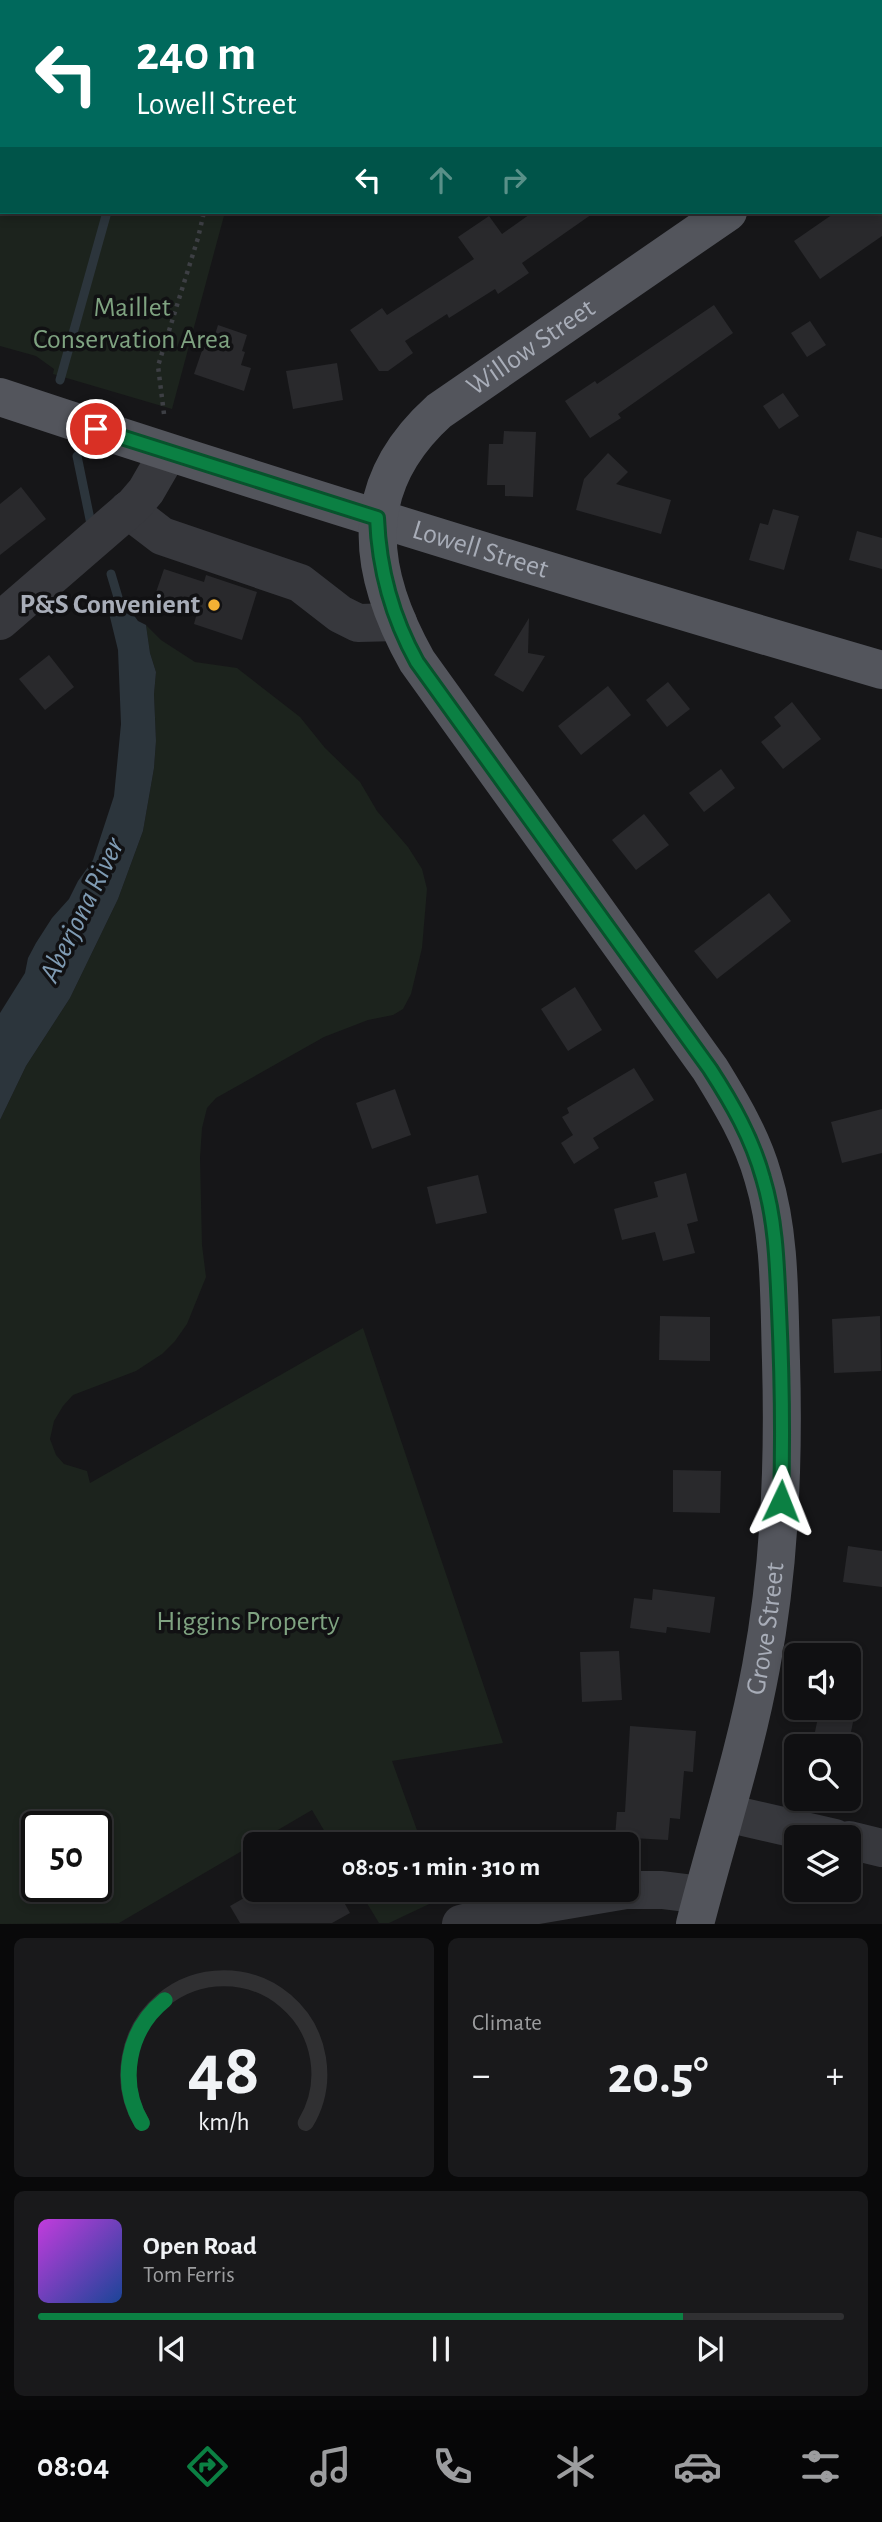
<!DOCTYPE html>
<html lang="en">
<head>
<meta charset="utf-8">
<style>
	body { margin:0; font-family:"Alegreya Sans",sans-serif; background:#19191b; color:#f1f3f6; height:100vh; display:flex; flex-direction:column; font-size:26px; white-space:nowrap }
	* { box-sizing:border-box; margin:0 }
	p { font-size:23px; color:#9c9d9f }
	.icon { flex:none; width:38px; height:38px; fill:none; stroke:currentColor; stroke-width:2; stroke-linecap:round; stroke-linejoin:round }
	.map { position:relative; height:1924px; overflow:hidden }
	.sheet { display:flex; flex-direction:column; gap:14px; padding:14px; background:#09090a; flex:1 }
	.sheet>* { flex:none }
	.guide { position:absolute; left:0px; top:0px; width:882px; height:214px; box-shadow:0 4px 10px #0003,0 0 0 2px #303032; background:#00695c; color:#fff; overflow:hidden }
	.controls { position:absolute; left:784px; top:1643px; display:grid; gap:14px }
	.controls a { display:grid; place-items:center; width:77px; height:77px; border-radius:10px; background:#101012; box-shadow:0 4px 10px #0003,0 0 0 2px #303032; font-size:35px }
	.speed { position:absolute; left:21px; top:1811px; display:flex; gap:14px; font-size:35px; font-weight:700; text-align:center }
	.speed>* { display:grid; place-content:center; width:91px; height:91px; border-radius:50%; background:#101012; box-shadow:0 4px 10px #0003,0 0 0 2px #303032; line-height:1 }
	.speed .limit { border:4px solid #111; border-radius:10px; background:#fff; color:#111 }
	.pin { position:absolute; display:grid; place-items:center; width:60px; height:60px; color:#fff; margin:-30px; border:4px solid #fff; border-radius:50%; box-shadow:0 2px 7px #0007 }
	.me { position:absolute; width:77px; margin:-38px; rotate:2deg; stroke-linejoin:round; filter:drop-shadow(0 0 5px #0008) }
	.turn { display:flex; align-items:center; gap:24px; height:147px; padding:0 21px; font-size:32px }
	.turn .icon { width:91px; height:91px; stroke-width:2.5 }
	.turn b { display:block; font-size:49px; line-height:60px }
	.lanes { display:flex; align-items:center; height:66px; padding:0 21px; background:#0003; justify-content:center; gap:35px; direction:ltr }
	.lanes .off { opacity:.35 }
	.big { font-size:52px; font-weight:600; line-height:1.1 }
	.sheet .card { flex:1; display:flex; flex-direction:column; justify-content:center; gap:10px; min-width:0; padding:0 24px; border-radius:10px; background:#19191b }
	.sheet .dial { align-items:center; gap:0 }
	.dial svg { height:182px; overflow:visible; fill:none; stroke:#303032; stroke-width:7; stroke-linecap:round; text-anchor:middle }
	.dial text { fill:#f1f3f6; stroke:none }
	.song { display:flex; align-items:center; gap:21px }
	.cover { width:84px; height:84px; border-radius:10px; background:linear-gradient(135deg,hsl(290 70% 55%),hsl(220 70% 35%)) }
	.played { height:7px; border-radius:4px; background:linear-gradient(90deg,#0b8043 80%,#303032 80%) }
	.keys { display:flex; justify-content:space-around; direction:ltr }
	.heat { display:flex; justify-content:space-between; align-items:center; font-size:38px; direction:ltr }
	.sheet .tiles { flex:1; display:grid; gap:14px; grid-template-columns:1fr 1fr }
	.card:last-child { grid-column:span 2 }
	.trip { position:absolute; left:243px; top:1832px; width:396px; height:70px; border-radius:10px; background:#101012; box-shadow:0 4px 10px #0003,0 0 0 2px #303032; font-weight:600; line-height:70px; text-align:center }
	.tabs { display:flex; height:112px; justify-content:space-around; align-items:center; background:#060607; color:#9c9d9f }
	.tabs .icon { width:49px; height:49px }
	.tabs .selected { color:#0b8043 }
	.tabs b { font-size:32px; color:#f1f3f6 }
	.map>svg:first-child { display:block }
</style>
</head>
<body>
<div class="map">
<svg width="882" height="1924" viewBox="0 0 882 1924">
	<rect width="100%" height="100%" fill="#161618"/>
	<g fill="#1c231d" fill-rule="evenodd">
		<path d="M0,0H507L2,2V212H225L172,409L53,374L54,369L36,356L0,346Z"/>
		<path d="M146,625L161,640L195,662L237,668L300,717L325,748L360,782L377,811L408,847L422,869L427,889L422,948L411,994L403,1009L393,1015L368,1020L324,1037L216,1098L207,1108L202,1128L200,1158L202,1245L206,1277L187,1324L175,1341L162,1354L136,1371L73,1395L63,1406L54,1421L50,1439L56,1455L64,1464L87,1471L90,1483L363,1328L503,1743L392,1761L422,1844H332L312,1810L119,1923L0,1924V1120L26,1066L70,998L118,899L143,831L154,768L156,741L154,694L156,672L150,653ZM37,1827H96V1886H37Z"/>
		<path d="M359,1890H439L442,1898L389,1923H379Z"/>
	</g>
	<path fill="#2c353c" d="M117,592L138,621L146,625L150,653L156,672L154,694L156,741L154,768L143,831L118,899L70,998L26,1066L0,1120V1013L25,973L28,958L36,943L52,918L69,899L78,881L93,860L114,796L121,724L118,650L109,613Z"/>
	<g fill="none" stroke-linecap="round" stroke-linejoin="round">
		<g stroke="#2c353c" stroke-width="9">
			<path d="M165,2V0"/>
			<path d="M60,380L107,212"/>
			<path d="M77,456L91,524"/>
			<path d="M111,574L120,604"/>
		</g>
	</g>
	<g fill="#29292c">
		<path d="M533,212H595L522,263L529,273L498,294L495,289L449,318L447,314L405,341L413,353L388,371H379L350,330L382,308L387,315L474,259L458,237L489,216L502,234Z"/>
		<path d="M836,212H882V236L820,279L794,241Z"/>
		<path d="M714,305L733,333L618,414L621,418L590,438L565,401L595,381L597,384Z"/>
		<path d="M810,321L826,345L807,357L791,333Z"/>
		<path d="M218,325L247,335L242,351L245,352L241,365L251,368L244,391L194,374L206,339L213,341Z"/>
		<path d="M337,363L343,400L293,409L286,371Z"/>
		<path d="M783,393L799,416L779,429L763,406Z"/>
		<path d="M504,431L536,432L533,497L505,496V485H487L489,444H503Z"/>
		<path d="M608,453L628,472L616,484L671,500L661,534L576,510L584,479Z"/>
		<path d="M21,487L46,519L0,555V504Z"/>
		<path d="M773,509L799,516L784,570L749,560L760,523L768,525Z"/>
		<path d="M857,531L882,538V569L849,560Z"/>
		<path d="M164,569L204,582L206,575L257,592L242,640L194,624L197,613L154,598Z"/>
		<path d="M529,618L528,653L545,656L523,692L494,675Z"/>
		<path d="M49,655L74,687L45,710L19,679Z"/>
		<path d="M668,682L690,709L667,727L646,700Z"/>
		<path d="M608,686L631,715L581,755L558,726Z"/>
		<path d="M792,702L821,739L783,769L761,742L781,726L774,717Z"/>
		<path d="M721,769L735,788L704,812L689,793Z"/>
		<path d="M644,814L669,845L636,870L612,840Z"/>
		<path d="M769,893L791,921L717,979L694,951Z"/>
		<path d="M575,987L602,1030L568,1051L541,1009Z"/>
		<path d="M634,1068L654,1100L593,1138L599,1148L574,1164L561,1143L573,1135L562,1117L569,1113L567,1108Z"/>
		<path d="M395,1089L411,1135L372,1149L356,1103Z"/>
		<path d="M882,1109V1153L842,1163L831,1122Z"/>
		<path d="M686,1173L698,1221L687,1224L695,1253L663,1261L655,1232L622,1240L614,1209L658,1197L654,1182Z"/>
		<path d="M478,1175L487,1213L436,1224L427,1187Z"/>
		<path d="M660,1316L710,1317V1361L659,1360Z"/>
		<path d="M880,1316L881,1371L834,1373L832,1319Z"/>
		<path d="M673,1470L721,1471L720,1513L673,1512Z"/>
		<path d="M848,1546L882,1551V1587L843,1582Z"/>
		<path d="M653,1589L715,1597L710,1633L667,1627L666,1633L630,1628L634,1598L652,1600Z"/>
		<path d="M619,1651L622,1700L582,1702L580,1652Z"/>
		<path d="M820,1708H856L848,1746H812Z"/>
		<path d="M630,1726L696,1731L693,1772L684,1771L680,1819L670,1818L668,1840L615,1837L617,1812H625Z"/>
		<path d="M258,1890H337L350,1913L332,1923H240L230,1906Z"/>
	</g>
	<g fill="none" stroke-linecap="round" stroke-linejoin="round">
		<g stroke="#3d3f44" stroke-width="4.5" stroke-dasharray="3.5 5" stroke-linecap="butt">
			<path d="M327,0L328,2"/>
			<path d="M441,2L445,0"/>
			<path d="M164,414L158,366L198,238L204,212"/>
		</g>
		<g stroke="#37383d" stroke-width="38">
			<path d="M128,510L162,536L300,583L340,614L358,623L398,622"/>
			<path d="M0,621L134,505L146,491L168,453"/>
			<path d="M726,1813L835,1838"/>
			<path d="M849,1840L882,1848"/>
			<path d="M626,1890H662L702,1895"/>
			<path d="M461,1924L526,1907L626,1890"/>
		</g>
		<g stroke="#53555c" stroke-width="38">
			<path d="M880,107L882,106"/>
			<path id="s1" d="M0,397C292,494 587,584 882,670"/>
			<path id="s2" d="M695,1924C717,1838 745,1754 761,1667C780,1566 784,1464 781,1361C779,1301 781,1236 763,1177C752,1138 731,1103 710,1069L417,661C366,570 356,486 439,411L728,212"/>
		</g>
	</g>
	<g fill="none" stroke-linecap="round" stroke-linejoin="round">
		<g stroke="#07532c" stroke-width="18">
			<path id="route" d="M96,429L377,518C379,569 392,617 417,662L710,1069C732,1103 752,1138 763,1178C776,1221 777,1266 779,1310C782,1374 783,1438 781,1501"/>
		</g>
		<use href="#route" stroke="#0b8043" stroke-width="12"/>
	</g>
	<circle fill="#f2b134" stroke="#111113" stroke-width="2.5" cx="214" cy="605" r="7"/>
	<g text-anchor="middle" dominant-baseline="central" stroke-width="7" stroke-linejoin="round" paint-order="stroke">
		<g font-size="28" fill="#7fa381" stroke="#111113">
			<text x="132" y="308">Maillet<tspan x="132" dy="32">Conservation Area</tspan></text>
			<text x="248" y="1622">Higgins Property</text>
		</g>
		<g font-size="28" fill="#a8adb8" stroke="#111113">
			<text stroke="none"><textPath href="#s2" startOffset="1769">Willow Street</textPath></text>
			<text stroke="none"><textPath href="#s1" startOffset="504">Lowell Street</textPath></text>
			<text stroke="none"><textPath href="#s2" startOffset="304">Grove Street</textPath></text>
		</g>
		<g font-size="28" font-weight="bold" fill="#a8adb8" stroke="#111113" text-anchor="end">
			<text x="200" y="605">P&amp;S Convenient</text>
		</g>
		<g font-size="30" font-style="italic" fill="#7f9bb3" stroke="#111113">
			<text transform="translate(82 910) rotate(-64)">Aberjona River</text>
		</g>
	</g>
</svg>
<div class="controls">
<a><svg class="icon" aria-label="sound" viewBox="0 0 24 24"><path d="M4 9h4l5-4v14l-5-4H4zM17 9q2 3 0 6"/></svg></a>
<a><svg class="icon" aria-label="search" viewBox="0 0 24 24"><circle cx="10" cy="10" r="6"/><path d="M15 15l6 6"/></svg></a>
<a><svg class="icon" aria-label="layers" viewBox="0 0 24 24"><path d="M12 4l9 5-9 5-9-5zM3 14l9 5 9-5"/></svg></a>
</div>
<div class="speed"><div class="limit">50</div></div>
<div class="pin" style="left:96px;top:429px;background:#d93025"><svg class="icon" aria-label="arrive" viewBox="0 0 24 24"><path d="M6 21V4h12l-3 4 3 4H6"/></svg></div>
<svg class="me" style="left:781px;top:1501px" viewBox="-20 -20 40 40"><path d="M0-17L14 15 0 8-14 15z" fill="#0b8043" stroke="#fff" stroke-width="4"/></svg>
<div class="trip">08:05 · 1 min · 310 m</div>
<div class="guide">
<div class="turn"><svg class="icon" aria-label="left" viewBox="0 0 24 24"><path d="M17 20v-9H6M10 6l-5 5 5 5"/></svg><div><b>240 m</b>Lowell Street</div></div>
<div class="lanes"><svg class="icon" aria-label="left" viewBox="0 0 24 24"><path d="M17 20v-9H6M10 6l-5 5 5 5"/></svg><svg class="icon off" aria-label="ahead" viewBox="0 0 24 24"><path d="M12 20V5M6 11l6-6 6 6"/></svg><svg class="icon off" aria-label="right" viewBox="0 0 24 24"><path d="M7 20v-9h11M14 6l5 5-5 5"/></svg></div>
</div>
</div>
<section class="sheet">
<div class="tiles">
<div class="card dial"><svg viewBox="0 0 100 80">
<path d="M14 69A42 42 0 1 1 86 69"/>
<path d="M14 69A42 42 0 0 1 24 15" stroke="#0b8043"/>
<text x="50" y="56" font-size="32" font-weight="700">48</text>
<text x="50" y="72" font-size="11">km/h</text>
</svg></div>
<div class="card"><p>Climate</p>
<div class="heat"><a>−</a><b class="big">20.5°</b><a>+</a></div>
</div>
<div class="card">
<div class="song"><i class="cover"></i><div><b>Open Road</b><p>Tom Ferris</p></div></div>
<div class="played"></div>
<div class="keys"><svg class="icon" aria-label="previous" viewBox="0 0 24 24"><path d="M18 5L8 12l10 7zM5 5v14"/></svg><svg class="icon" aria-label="pause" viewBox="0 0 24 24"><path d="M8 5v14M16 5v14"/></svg><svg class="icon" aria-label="next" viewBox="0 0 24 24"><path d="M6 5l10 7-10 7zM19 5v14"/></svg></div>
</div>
</div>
</section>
<nav class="tabs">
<b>08:04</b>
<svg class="icon selected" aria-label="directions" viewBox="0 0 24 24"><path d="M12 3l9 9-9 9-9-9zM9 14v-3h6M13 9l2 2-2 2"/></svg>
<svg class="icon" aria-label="music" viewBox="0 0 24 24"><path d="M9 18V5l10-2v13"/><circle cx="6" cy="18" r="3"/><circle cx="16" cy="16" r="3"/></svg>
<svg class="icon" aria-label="phone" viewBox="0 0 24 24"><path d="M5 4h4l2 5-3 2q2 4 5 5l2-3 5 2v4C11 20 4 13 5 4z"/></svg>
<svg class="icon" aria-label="climate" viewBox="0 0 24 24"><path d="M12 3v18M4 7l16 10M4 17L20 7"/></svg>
<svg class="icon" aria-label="car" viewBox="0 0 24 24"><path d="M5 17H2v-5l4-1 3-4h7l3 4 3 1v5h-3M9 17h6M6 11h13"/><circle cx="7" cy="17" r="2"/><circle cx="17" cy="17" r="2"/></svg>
<svg class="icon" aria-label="filters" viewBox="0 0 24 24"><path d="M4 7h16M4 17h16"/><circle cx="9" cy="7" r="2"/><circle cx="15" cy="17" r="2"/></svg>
</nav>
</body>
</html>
